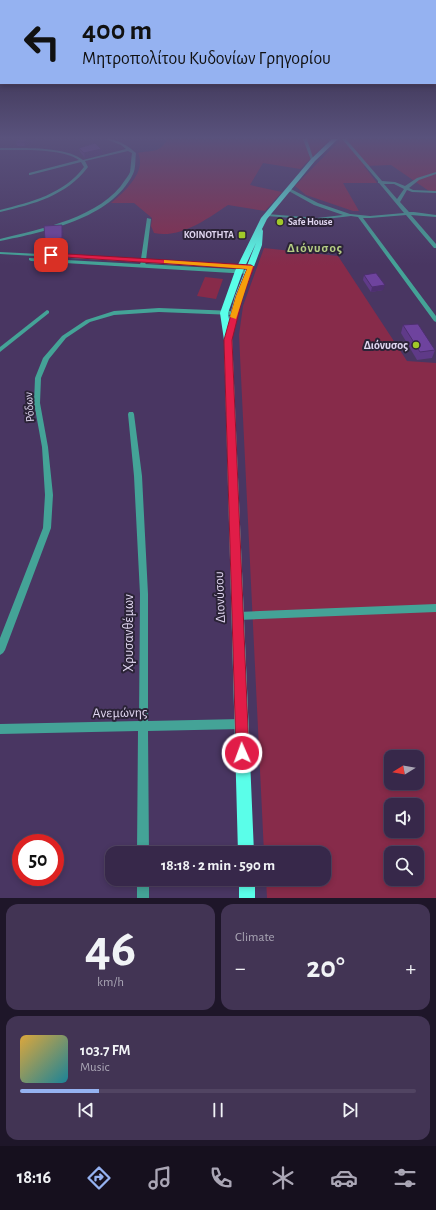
<!DOCTYPE html>
<html lang="en">
<head>
<meta charset="utf-8">
<style>
	body { margin:0; font-family:"Alegreya Sans",sans-serif; background:#423454; color:#f1f3f6; height:100vh; display:flex; flex-direction:column; font-size:15px; white-space:nowrap }
	* { box-sizing:border-box; margin:0 }
	p { font-size:13px; color:#aaa6b5 }
	.icon { flex:none; width:22px; height:22px; fill:none; stroke:currentColor; stroke-width:2; stroke-linecap:round; stroke-linejoin:round }
	.map { position:relative; height:898px; overflow:hidden }
	.side { display:flex; flex-direction:column; gap:6px; padding:6px; background:#1e1629; flex:1 }
	.side>* { flex:none }
	.banner { position:absolute; left:0px; top:0px; width:436px; height:84px; box-shadow:0 2px 6px #0003,0 0 0 1px #514462; background:#95b2f1; color:#111; overflow:hidden }
	.needle { width:26px; rotate:259deg }
	.controls { position:absolute; left:384px; top:750px; display:grid; gap:8px }
	.controls a { display:grid; place-items:center; width:40px; height:40px; border-radius:8px; background:#37284a; box-shadow:0 2px 6px #0003,0 0 0 1px #514462; font-size:20px }
	.speed { position:absolute; left:12px; top:834px; display:flex; gap:8px; font-size:20px; font-weight:700; text-align:center }
	.speed>* { display:grid; place-content:center; width:52px; height:52px; border-radius:50%; background:#37284a; box-shadow:0 2px 6px #0003,0 0 0 1px #514462; line-height:1 }
	.speed .limit { border:6px solid #d22; background:#fff; color:#111 }
	.pin { position:absolute; display:grid; place-items:center; width:34px; height:34px; color:#fff; margin:-17px; border-radius:8px; box-shadow:0 2px 6px #0006 }
	.me { position:absolute; width:44px; margin:-22px; rotate:358deg; stroke-linejoin:round; filter:drop-shadow(0 0 3px #0008) }
	.turn { display:flex; align-items:center; gap:14px; height:84px; padding:0 16px; font-size:18px }
	.turn .icon { width:52px; height:52px; stroke-width:2.5 }
	.turn b { display:block; font-size:28px; line-height:34px }
	.big { font-size:30px; font-weight:700; line-height:1.1 }
	.side .tile { flex:1; display:flex; flex-direction:column; justify-content:center; gap:6px; min-width:0; padding:0 14px; border-radius:12px; background:#423454 }
	.side .dial { align-items:center; gap:0 }
	.dial b { font-size:52px; line-height:1 }
	.song { display:flex; align-items:center; gap:12px }
	.cover { width:48px; height:48px; border-radius:6px; background:linear-gradient(135deg,hsl(40 70% 55%),hsl(190 70% 35%)) }
	.played { height:4px; border-radius:2px; background:linear-gradient(90deg,#95b2f1 20%,#514462 20%) }
	.keys { display:flex; justify-content:space-around; direction:ltr }
	.heat { display:flex; justify-content:space-between; align-items:center; font-size:22px; direction:ltr }
	.side .tiles { flex:1; display:grid; gap:6px; grid-template-columns:1fr 1fr }
	.tile:last-child { grid-column:span 2 }
	.trip { position:absolute; left:105px; top:846px; width:226px; height:40px; border-radius:12px; background:#37284a; box-shadow:0 2px 6px #0003,0 0 0 1px #514462; font-weight:700; line-height:40px; text-align:center }
	.dock { display:flex; height:64px; justify-content:space-around; align-items:center; background:#16101e; color:#aaa6b5 }
	.dock .icon { width:28px; height:28px }
	.dock .current { color:#95b2f1 }
	.dock b { font-size:18px; color:#f1f3f6 }
	.map>svg:first-child { display:block }
</style>
</head>
<body>
<div class="map">
<svg width="436" height="898" viewBox="0 0 436 898">
	<rect width="100%" height="100%" fill="#493662"/>
	<g fill="#872b4a" fill-rule="evenodd">
		<path d="M168,139H331L300,169L263,163L250,185L282,192L265,211L228,205C207,219 180,239 154,233L151,226L152,218L134,203H111C124,192 147,172 138,153C154,149 157,155 168,139Z"/>
		<path d="M341,139H436V191H429L391,165L364,166L377,183H343L359,211H353L306,195L295,186Z"/>
		<path d="M264,248L338,256L407,361L436,363V898H267L266,879H324V853H264L239,335L243,306ZM391,757H417V783H391ZM391,805H417V831H391ZM391,853H417V879H391Z"/>
		<path d="M205,277L223,279L216,299L197,296Z"/>
	</g>
	<g fill="none" stroke-linecap="round" stroke-linejoin="round">
		<g fill="#44a397" fill-rule="evenodd">
			<path d="M106,139C118,139 128,146 136,153C135,160 136,168 133,174C111,219 44,232 0,241V239C41,229 102,217 125,180C127,177 129,175 130,172C131,166 131,159 132,153L128,151L85,161L88,167C66,196 34,204 0,212V210C31,202 64,194 84,167L81,162L30,175H29V173L79,160C62,148 21,150 0,150V148C22,148 66,146 83,160L126,149L121,145Z"/>
			<path d="M303,139H307L314,161L311,160Z"/>
			<path d="M342,139H346L382,181L395,182L405,186L417,178L436,172V174L419,180L409,188L413,190L436,191V193L412,192L407,190L400,202L409,212H414L436,215V217L411,215L436,244V248H434L406,215L370,218H363L436,316V322L434,321L358,217L351,216L317,220L267,216L265,215L267,214L317,218L343,215L314,205L287,190V188H289L318,203L350,214L370,216L404,213L379,183H378V181ZM384,184H394L404,189L397,199Z"/>
			<path d="M147,218L151,219L146,260L251,265L254,267L251,269L146,263L145,264L249,270L252,272L249,274L31,261L29,260V258L140,264L141,262L0,254V252L141,259Z"/>
			<path d="M159,308L234,311L237,313L234,315L159,312L114,315L90,322L66,338L49,359L41,378L40,403L48,447L53,495L51,528L5,650L3,653L0,655V638L43,528L45,495L42,447L34,403L35,378L43,358L62,336L86,320L114,311Z"/>
			<path d="M47,310L49,311V313L0,352V347Z"/>
			<path d="M129,412H133L134,414L142,476L148,594V721L241,719L244,721L246,724L244,727L241,729L148,731L149,853H137L138,731L0,734V724L139,721L140,594L134,476L128,414Z"/>
			<path d="M436,604V612L238,620L235,619L234,616L235,613L238,612Z"/>
			<rect x="137" y="879" width="12" height="19"/>
		</g>
		<g fill="#5afee9" fill-rule="evenodd">
			<path d="M332,139H338L315,161L267,219L262,229L263,231L262,245L243,296L232,336L254,853H238L224,340L220,313L235,271L261,218L311,159ZM256,243L235,296L229,319L228,313L243,271Z"/>
			<rect x="239" y="879" width="16" height="19"/>
		</g>
	</g>
	<g fill="#5f3a88">
		<path d="M19,139H38L25,146H17L16,142Z"/>
		<path d="M79,148L101,149L102,154L85,158L80,152Z"/>
		<path d="M364,275L383,290L371,292L363,280Z"/>
		<path d="M403,325L435,350L432,358L417,360L401,333Z"/>
	</g>
	<g fill="#4d2f6f">
		<path d="M29,139H38L25,146L24,142Z"/>
		<path d="M101,149L102,154L85,158L84,153Z"/>
		<path d="M62,225L63,232L64,245L46,247L45,240Z"/>
		<path d="M385,285L383,290L371,292L372,287Z"/>
	</g>
	<g fill="#6e439e" stroke="#4d2f6f">
		<path d="M19,139H29L24,142H16Z"/>
		<path d="M95,143L101,149L84,153L79,148Z"/>
		<path d="M62,225V238L45,240L44,226Z"/>
		<path d="M376,273L385,285L372,287L364,275Z"/>
		<path d="M418,324L435,350L420,352L403,325Z"/>
	</g>
	<linearGradient id="sky" x2="0" y2="1"><stop stop-color="#281e36"/><stop offset="0.52" stop-color="#59527c"/><stop offset="1" stop-color="#59527c" stop-opacity="0"/></linearGradient>
	<rect width="436" height="265" fill="url(#sky)"/>
	<path fill="#e11d48" stroke="#92132f" d="M51,253L251,265L254,267L243,296L232,340L249,753L247,757L242,759L238,757L236,753L224,340L236,296L247,269L49,256L48,255Z"/>
	<path fill="#f59e0b" d="M164,260L253,266L236,319L230,317L236,296L247,269L166,263H164Z"/>
	<g fill="#a1c929" stroke="#2b2337" stroke-width="1.5">
		<circle cx="280" cy="222" r="4"/>
		<rect x="238" y="231" width="8" height="8" rx="2"/>
		<circle cx="416" cy="345" r="4"/>
	</g>
	<g text-anchor="middle" dominant-baseline="central" stroke-width="4" stroke-linejoin="round" paint-order="stroke">
		<g font-size="10" font-weight="bold" fill="#e0d6f0" stroke="#2b2337" text-anchor="start">
			<text x="288" y="222">Safe House</text>
			<text x="234" y="235" text-anchor="end">ΚΟΙΝΟΤΗΤΑ</text>
		</g>
		<g font-size="12" font-weight="bold" fill="#e0d6f0" stroke="#2b2337" text-anchor="end">
			<text x="408" y="345">Διόνυσος</text>
		</g>
		<g font-size="12" fill="#e0d6f0" stroke="#2b2337">
			<text transform="translate(29 407) rotate(-94)">Ρόδων</text>
		</g>
		<g font-size="13" font-weight="bold" letter-spacing="1" fill="#b6ce84" stroke="#2b2337">
			<text x="315" y="248">Διόνυσος</text>
		</g>
		<g font-size="14" fill="#e0d6f0" stroke="#2b2337">
			<text transform="translate(220 597) rotate(-92)">Διονύσου</text>
			<text transform="translate(129 633) rotate(-90)">Χρυσανθέμων</text>
			<text transform="translate(120 713) rotate(-1)">Ανεμώνης</text>
		</g>
	</g>
</svg>
<div class="controls">
<a><svg class="needle" viewBox="-14 -14 28 28"><path d="M0-13l5 13h-10z" fill="#e53935"/><path d="M0 13l5-13h-10z" fill="#aaa6b5"/></svg></a>
<a><svg class="icon" aria-label="sound" viewBox="0 0 24 24"><path d="M4 9h4l5-4v14l-5-4H4zM17 9q2 3 0 6"/></svg></a>
<a><svg class="icon" aria-label="search" viewBox="0 0 24 24"><circle cx="10" cy="10" r="6"/><path d="M15 15l6 6"/></svg></a>
</div>
<div class="speed"><div class="limit">50</div></div>
<div class="pin" style="left:51px;top:255px;background:#d93025"><svg class="icon" aria-label="arrive" viewBox="0 0 24 24"><path d="M6 21V4h12l-3 4 3 4H6"/></svg></div>
<svg class="me" style="left:242px;top:753px" viewBox="-20 -20 40 40"><circle r="17" fill="#e11d48" stroke="#fff" stroke-width="3"/><path d="M0-11L8 9 0 5-8 9z" fill="#fff"/></svg>
<div class="trip">18:18 · 2 min · 590 m</div>
<div class="banner">
<div class="turn"><svg class="icon" aria-label="left" viewBox="0 0 24 24"><path d="M17 20v-9H6M10 6l-5 5 5 5"/></svg><div><b>400 m</b>Μητροπολίτου Κυδονίων Γρηγορίου</div></div>
</div>
</div>
<section class="side">
<div class="tiles">
<div class="tile dial"><b>46</b><p>km/h</p></div>
<div class="tile"><p>Climate</p>
<div class="heat"><a>−</a><b class="big">20°</b><a>+</a></div>
</div>
<div class="tile">
<div class="song"><i class="cover"></i><div><b>103.7 FM</b><p>Music</p></div></div>
<div class="played"></div>
<div class="keys"><svg class="icon" aria-label="previous" viewBox="0 0 24 24"><path d="M18 5L8 12l10 7zM5 5v14"/></svg><svg class="icon" aria-label="pause" viewBox="0 0 24 24"><path d="M8 5v14M16 5v14"/></svg><svg class="icon" aria-label="next" viewBox="0 0 24 24"><path d="M6 5l10 7-10 7zM19 5v14"/></svg></div>
</div>
</div>
</section>
<nav class="dock">
<b>18:16</b>
<svg class="icon current" aria-label="directions" viewBox="0 0 24 24"><path d="M12 3l9 9-9 9-9-9zM9 14v-3h6M13 9l2 2-2 2"/></svg>
<svg class="icon" aria-label="music" viewBox="0 0 24 24"><path d="M9 18V5l10-2v13"/><circle cx="6" cy="18" r="3"/><circle cx="16" cy="16" r="3"/></svg>
<svg class="icon" aria-label="phone" viewBox="0 0 24 24"><path d="M5 4h4l2 5-3 2q2 4 5 5l2-3 5 2v4C11 20 4 13 5 4z"/></svg>
<svg class="icon" aria-label="climate" viewBox="0 0 24 24"><path d="M12 3v18M4 7l16 10M4 17L20 7"/></svg>
<svg class="icon" aria-label="car" viewBox="0 0 24 24"><path d="M5 17H2v-5l4-1 3-4h7l3 4 3 1v5h-3M9 17h6M6 11h13"/><circle cx="7" cy="17" r="2"/><circle cx="17" cy="17" r="2"/></svg>
<svg class="icon" aria-label="filters" viewBox="0 0 24 24"><path d="M4 7h16M4 17h16"/><circle cx="9" cy="7" r="2"/><circle cx="15" cy="17" r="2"/></svg>
</nav>
</body>
</html>
